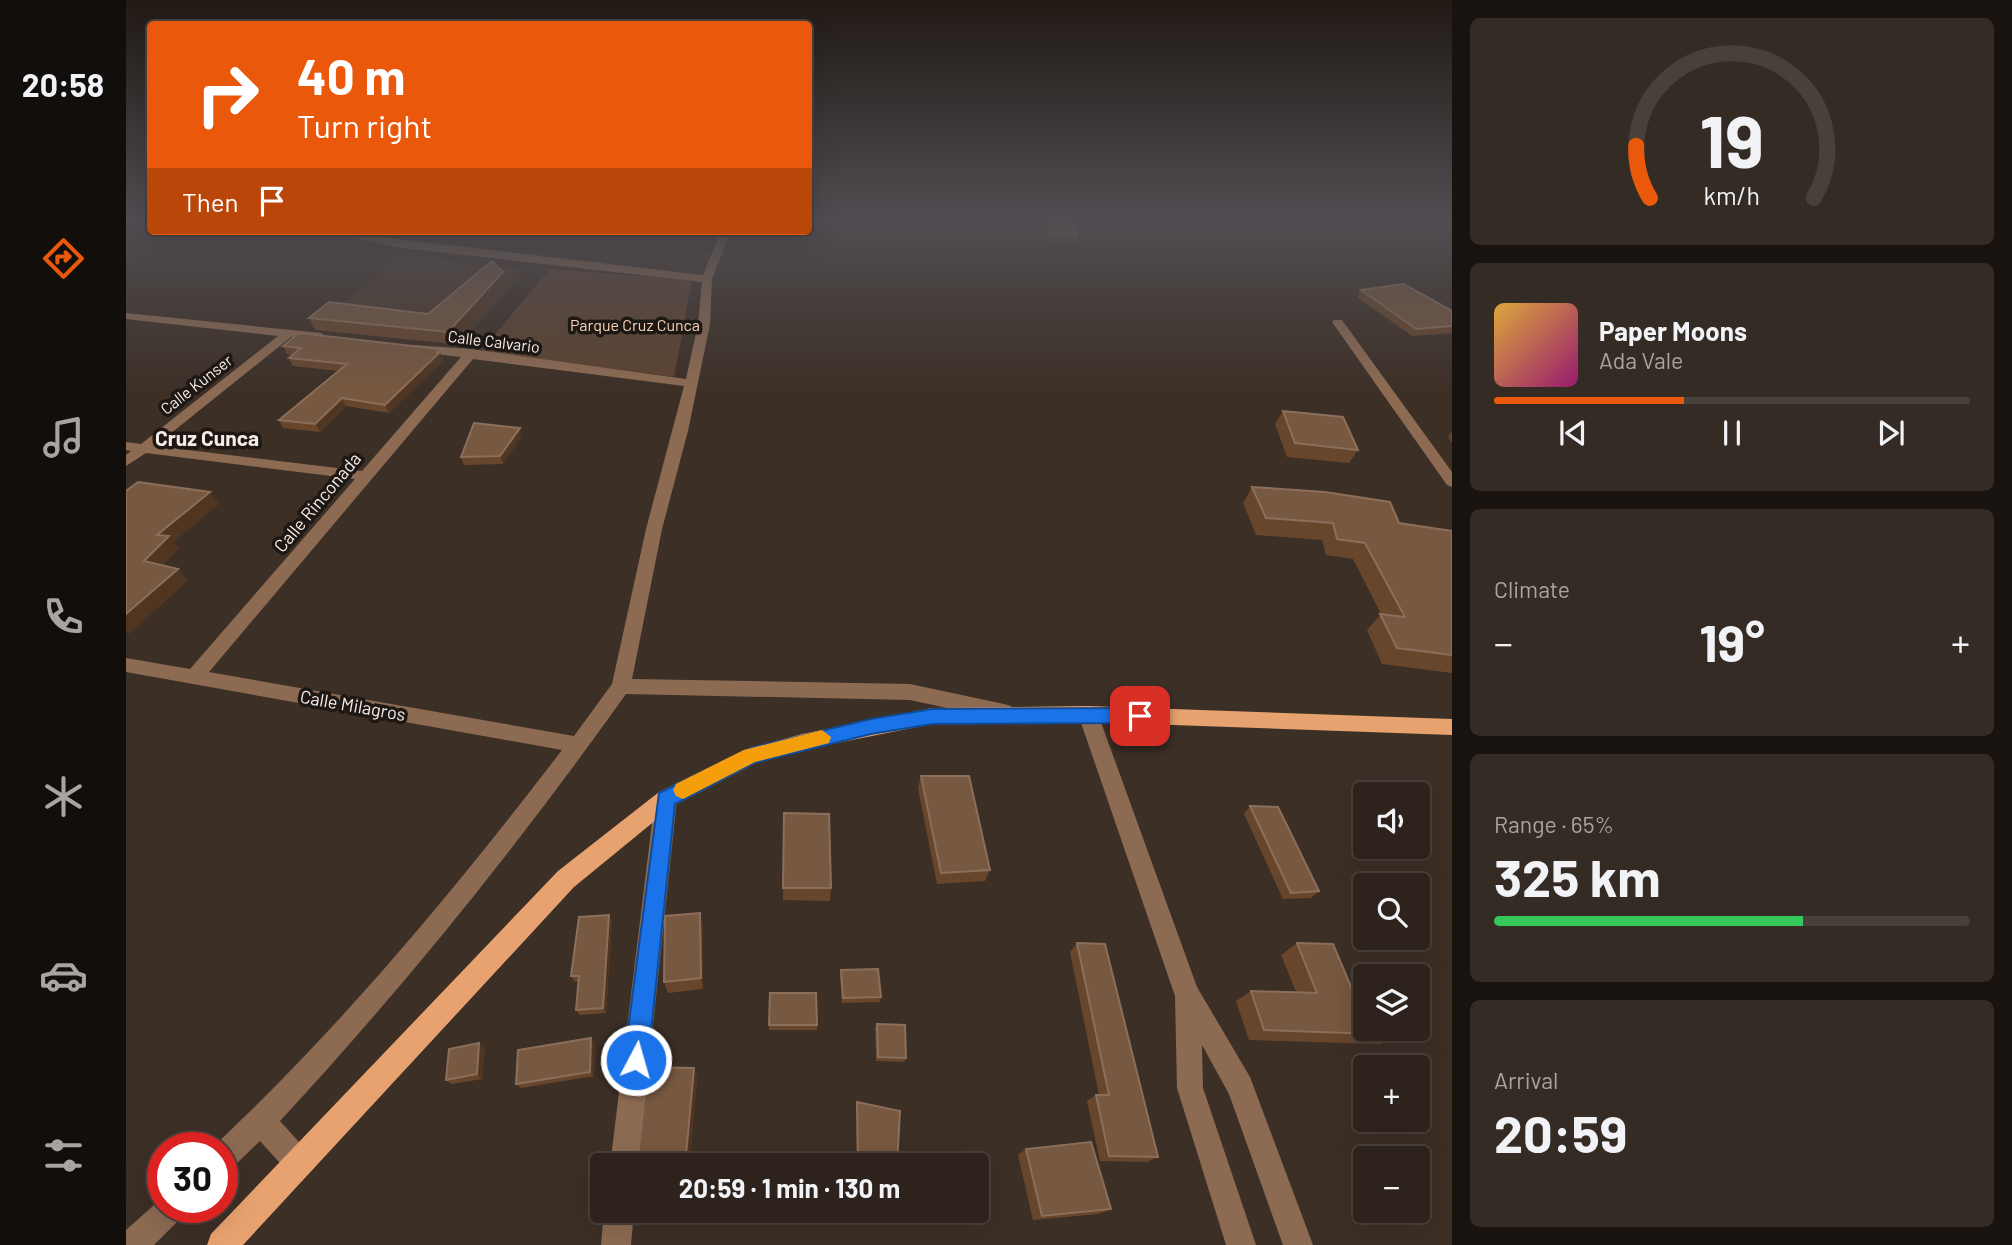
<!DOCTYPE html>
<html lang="en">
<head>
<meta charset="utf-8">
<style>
	body { margin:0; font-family:Barlow,sans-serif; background:#352b25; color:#f1f3f6; height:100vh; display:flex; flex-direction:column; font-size:26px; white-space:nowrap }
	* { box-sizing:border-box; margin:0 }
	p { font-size:23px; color:#a7a4a3 }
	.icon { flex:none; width:38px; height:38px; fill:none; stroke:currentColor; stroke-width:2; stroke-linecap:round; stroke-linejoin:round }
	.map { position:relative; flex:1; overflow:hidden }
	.details { display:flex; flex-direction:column; gap:18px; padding:18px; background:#19130f; width:560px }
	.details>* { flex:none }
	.top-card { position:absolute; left:21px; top:21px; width:665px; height:214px; border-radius:7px; box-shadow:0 7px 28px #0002,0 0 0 2px #48403b; background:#ea580c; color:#fff; overflow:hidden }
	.tools { position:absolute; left:1227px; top:782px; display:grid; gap:14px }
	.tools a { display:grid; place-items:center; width:77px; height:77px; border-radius:7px; background:#2d231c; box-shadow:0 7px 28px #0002,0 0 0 2px #48403b; font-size:35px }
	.speed { position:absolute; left:21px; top:1132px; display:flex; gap:14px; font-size:35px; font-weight:700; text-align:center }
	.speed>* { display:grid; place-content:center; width:91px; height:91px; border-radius:50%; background:#2d231c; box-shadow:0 7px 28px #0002,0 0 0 2px #48403b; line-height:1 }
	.speed .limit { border:10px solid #d22; background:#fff; color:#111 }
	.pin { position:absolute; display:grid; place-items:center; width:60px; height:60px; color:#fff; margin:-30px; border-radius:14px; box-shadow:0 4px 10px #0006 }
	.me { position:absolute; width:77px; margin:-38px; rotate:6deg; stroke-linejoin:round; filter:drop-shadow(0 0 5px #0008) }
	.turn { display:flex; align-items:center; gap:24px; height:147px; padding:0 35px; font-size:32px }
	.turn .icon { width:91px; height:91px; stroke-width:2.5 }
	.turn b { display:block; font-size:49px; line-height:60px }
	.then { display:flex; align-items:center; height:66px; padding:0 35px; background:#0003; gap:14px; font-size:26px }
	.big { font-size:52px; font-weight:700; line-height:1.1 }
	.details .widget { flex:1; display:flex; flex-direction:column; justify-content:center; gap:10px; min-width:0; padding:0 24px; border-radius:10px; background:#352b25 }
	.details .dial { align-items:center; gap:0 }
	.dial svg { height:182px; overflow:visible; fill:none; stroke:#48403b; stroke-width:7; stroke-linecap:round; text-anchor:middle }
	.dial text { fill:#f1f3f6; stroke:none }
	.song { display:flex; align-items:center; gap:21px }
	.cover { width:84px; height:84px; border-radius:10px; background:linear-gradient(135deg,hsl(40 70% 55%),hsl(320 70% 35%)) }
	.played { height:7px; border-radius:4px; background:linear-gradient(90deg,#ea580c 40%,#48403b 40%) }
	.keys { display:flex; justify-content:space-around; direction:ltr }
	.heat { display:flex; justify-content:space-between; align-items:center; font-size:38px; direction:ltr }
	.charge { height:10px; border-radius:5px; background:linear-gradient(90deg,#34c759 65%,#48403b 0) }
	.trip { position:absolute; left:464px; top:1153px; width:399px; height:70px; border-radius:7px; background:#2d231c; box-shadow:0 7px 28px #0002,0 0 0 2px #48403b; font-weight:700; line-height:70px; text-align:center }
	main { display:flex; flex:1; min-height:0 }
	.dock { display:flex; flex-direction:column; width:126px; justify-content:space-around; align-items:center; background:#120e0b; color:#a7a4a3 }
	.dock .icon { width:49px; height:49px }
	.dock .selected { color:#ea580c }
	.dock b { font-size:32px; color:#f1f3f6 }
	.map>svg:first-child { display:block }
</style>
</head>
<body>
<main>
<nav class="dock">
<b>20:58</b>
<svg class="icon selected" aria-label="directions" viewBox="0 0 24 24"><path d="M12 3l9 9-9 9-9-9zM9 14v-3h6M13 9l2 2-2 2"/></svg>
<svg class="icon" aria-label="music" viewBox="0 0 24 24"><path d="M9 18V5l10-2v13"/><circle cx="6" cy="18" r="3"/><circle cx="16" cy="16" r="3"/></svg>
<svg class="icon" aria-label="phone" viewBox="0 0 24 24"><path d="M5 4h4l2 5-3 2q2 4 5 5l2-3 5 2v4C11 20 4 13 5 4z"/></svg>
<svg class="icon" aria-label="climate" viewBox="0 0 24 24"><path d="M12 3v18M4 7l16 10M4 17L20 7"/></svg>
<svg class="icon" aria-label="car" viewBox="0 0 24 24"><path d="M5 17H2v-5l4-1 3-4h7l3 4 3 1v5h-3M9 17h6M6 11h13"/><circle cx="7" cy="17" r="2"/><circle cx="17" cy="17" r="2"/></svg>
<svg class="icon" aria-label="filters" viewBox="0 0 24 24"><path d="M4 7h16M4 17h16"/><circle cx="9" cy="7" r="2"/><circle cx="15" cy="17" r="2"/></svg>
</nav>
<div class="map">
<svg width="1326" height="1245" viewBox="0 0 1326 1245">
	<rect width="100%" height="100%" fill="#3c2f26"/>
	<path fill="#49372a" d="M275,255L401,268L341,337L195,322Z"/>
	<path fill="#5c4230" d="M424,269L566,280L548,377L355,351Z"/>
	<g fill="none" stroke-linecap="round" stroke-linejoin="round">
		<g fill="#8d6b53" fill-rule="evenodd">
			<path d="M24,218V224L0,225V219Z"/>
			<path d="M202,231L577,275L595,231H605L586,279L584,324L562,431L536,529L506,679L784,684L878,704L885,706L888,712L885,718L878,720L784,700L500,694C394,843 279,986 154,1121L182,1152L186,1162L182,1172L172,1176L162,1172L134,1141L106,1168L96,1172V1148H86C215,1027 329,890 436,750L0,672V658L64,669L229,479L20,453L0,466V455L5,451L0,450V442L15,444L152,336L0,319V313L195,333L201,337L195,341L165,337L29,446L236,471L335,357L292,352L288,351V345L345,349L560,379L572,324L576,282L269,247ZM347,359L558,386L520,529L486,684L448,736L83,672Z"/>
			<path d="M1208,320H1216L1326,472V487L1321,485L1206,322Z"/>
			<path d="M962,706L969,708L972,714L1071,987L1124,1077L1187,1245H1157L1103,1094L1076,1045L1077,1088L1130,1245H1100L1051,1088L1049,996L952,714L955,708Z"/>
			<path d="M540,790L547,792L551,799L512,1166H484L529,799L533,792Z"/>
			<path d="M37,1197V1208H60L55,1218L28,1245H0V1230Z"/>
			<path d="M478,1211H508L505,1245H475Z"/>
		</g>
		<path fill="#e8a26f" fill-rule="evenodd" d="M962,706L1326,719V735L962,722L806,724L676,750L630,763L547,806L448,887L117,1245H81L85,1234L432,871L533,792L618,750L676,734L806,708Z"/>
	</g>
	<g fill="#68462c">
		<path d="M916,218H945L951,235L949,242L924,241Z"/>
		<path d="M377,272L380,284L327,344L189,330L183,318L302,314Z"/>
		<path d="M1235,290L1326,311V333L1286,336L1231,297Z"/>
		<path d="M157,346L313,349L317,360L263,413L220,406L194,432L157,428L153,420L213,371L167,366L163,358L167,355L161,354Z"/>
		<path d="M1157,411L1232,450L1223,463L1161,457L1149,424Z"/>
		<path d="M1326,431V443L1322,437Z"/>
		<path d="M396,436L377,464L338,465L335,457Z"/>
		<path d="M1126,487L1273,523L1326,531V673L1256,664L1241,630L1255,614L1227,559L1200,555L1196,540L1130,535L1117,503Z"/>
		<path d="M795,776L864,870L859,881L811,884L792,788Z"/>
		<path d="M1124,806L1193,891L1185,898L1157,899L1118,814Z"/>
		<path d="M658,813L705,888L704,901L657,900Z"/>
		<path d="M486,921L480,1013L454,1015L450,1010L453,981L449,982L445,976Z"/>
		<path d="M577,925V989L542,993L538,982Z"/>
		<path d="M951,943L1032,1157L1021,1162L974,1161L961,1101L970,1095H973L944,952Z"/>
		<path d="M1171,943L1228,994L1276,1035L1255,1044L1123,1040L1110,1001L1125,991L1170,992L1155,955Z"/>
		<path d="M715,970L755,997L754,1002L716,1003L714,976Z"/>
		<path d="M751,1024L780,1058L778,1062L750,1061L749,1028Z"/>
		<rect x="643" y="1025" width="48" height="5"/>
		<path d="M465,1038L469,1043L468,1076L395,1088L390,1084Z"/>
		<path d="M353,1043L359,1048L356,1079L326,1084L320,1080Z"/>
		<path d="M571,1077L564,1161L518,1160L512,1154Z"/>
		<path d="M731,1102L771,1166H731L730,1106Z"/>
		<path d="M900,1149L985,1209L973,1214L907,1220L892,1155Z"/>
	</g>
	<g fill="#503521">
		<path d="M377,272L380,284L327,344L322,332Z"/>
		<path d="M313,349L317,360L263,413L259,405Z"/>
		<path d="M216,398L220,406L194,432L189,424Z"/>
		<path d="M394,428L396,436L377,464L374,456Z"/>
		<path d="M84,492L93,504L48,542L53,548L29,574L18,561L31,535Z"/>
		<path d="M52,569L62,581L3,634L0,630V614Z"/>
		<path d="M574,913L577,925V989L575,978Z"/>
		<path d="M483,915L486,921L480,1013L477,1008Z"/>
		<path d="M465,1038L469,1043L468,1076L464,1072Z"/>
		<path d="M353,1043L359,1048L356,1079L351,1074Z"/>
		<path d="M568,1068L571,1077L564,1161L560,1155Z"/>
	</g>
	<g fill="#775840" stroke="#8b6f5a" stroke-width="2">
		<path d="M920,218H945L951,235L925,234Z"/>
		<path d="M366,261L377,272L322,332L183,318L203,302L302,314Z"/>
		<path d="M1278,284L1326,311V326L1290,329L1235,290Z"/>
		<path d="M173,333L313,349L311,352H314L259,405L216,398L189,424L153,420L221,364L163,358L175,348L157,346Z"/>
		<path d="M1157,411L1217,417L1232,450L1169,443Z"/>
		<path d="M348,423L394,428L374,456L335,457Z"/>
		<path d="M12,482L84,492L31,535L43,536L18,561L52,569L0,614V491Z"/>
		<path d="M1126,487L1199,492L1264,502L1273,523L1326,531V655L1271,648L1254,614L1279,617L1239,543L1211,539L1207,523L1140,518Z"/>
		<path d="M795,776H843L864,870L815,873Z"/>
		<path d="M1124,806L1152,807L1193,891L1165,893Z"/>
		<path d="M658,813L703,814L705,888H657Z"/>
		<path d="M574,913L575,978L538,982L539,916Z"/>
		<path d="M483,915L477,1008L450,1010L453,976H445L453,917Z"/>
		<path d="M951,943L979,944L1032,1157L983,1156L970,1095H983Z"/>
		<path d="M1171,943L1207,944L1228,994H1239V1029H1273L1276,1035L1138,1030L1125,991L1191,993Z"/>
		<path d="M752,969L755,997L717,998L715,970Z"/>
		<path d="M644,993H690L691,1025H643Z"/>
		<path d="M751,1024L779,1025L780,1058L752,1057Z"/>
		<path d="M465,1038L464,1072L390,1084L392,1050Z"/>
		<path d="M353,1043L351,1074L320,1080L323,1049Z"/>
		<path d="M522,1067L568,1068L560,1155L512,1154Z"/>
		<path d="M731,1102L774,1111L771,1166H732Z"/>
		<path d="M965,1142L985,1209L916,1216L900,1149Z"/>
	</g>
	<linearGradient id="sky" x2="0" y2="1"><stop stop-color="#211a15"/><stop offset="0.56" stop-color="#504d52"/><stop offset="1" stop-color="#504d52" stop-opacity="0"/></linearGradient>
	<rect width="1326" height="392" fill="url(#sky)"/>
	<path fill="#1a73e8" stroke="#114b97" stroke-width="2" d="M1014,708L1022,716L1014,723L806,724L745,734L628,763L549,804L522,1060L518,1068L510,1072L501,1068L498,1060L533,793L625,748L745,719L806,709Z"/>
	<path fill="#f59e0b" d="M696,730L705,737L703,743L629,762L557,799L550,796L547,790L550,784L618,750Z"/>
	<g text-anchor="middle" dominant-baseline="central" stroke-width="7" stroke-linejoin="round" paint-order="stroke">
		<g font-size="16" fill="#fad3b8" stroke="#1e1814">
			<text x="509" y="324">Parque Cruz Cunca</text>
		</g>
		<g font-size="16" fill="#f5ede7" stroke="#1e1814">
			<text transform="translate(368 341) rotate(7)">Calle Calvario</text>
			<text transform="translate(70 384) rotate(-38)">Calle Kunser</text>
		</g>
		<g font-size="18" fill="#f5ede7" stroke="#1e1814">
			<text transform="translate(191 502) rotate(-50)">Calle Rinconada</text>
			<text transform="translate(227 705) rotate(10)">Calle Milagros</text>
		</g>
		<g font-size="21" font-weight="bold" fill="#f5ede7" stroke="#1e1814">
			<text x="81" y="437">Cruz Cunca</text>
		</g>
	</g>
</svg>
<div class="tools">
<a><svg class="icon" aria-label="sound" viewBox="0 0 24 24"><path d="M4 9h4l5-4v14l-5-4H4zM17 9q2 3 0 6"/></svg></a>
<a><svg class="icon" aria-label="search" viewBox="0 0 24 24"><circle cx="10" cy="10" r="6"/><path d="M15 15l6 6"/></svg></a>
<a><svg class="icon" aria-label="layers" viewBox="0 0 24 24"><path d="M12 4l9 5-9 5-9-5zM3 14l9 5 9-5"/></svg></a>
<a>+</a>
<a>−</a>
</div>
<div class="speed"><div class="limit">30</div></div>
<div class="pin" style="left:1014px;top:716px;background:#d93025"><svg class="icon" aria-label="arrive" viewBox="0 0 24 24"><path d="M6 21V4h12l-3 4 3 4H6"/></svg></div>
<svg class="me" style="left:510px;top:1060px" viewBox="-20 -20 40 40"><circle r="17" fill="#1a73e8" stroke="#fff" stroke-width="3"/><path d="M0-11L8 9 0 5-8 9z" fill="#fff"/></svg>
<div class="trip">20:59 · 1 min · 130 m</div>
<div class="top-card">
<div class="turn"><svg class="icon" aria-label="right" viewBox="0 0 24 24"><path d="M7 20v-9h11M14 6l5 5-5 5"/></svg><div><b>40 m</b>Turn right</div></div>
<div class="then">Then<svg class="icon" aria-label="arrive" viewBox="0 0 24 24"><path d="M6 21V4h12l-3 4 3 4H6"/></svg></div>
</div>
</div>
<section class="details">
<div class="widget dial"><svg viewBox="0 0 100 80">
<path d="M14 69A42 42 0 1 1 86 69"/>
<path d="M14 69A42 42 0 0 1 8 46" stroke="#ea580c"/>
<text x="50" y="56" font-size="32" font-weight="700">19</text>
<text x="50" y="72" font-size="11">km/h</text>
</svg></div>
<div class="widget">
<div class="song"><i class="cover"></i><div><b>Paper Moons</b><p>Ada Vale</p></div></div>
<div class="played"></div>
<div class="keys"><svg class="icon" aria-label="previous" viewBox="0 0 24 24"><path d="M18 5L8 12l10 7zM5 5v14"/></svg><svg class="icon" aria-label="pause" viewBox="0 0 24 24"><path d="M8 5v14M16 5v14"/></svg><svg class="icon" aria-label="next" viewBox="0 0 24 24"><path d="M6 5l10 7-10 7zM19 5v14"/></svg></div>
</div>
<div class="widget"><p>Climate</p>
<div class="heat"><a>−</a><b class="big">19°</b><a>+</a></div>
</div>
<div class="widget"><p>Range · 65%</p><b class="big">325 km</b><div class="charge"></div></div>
<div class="widget"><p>Arrival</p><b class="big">20:59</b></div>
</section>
</main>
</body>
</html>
